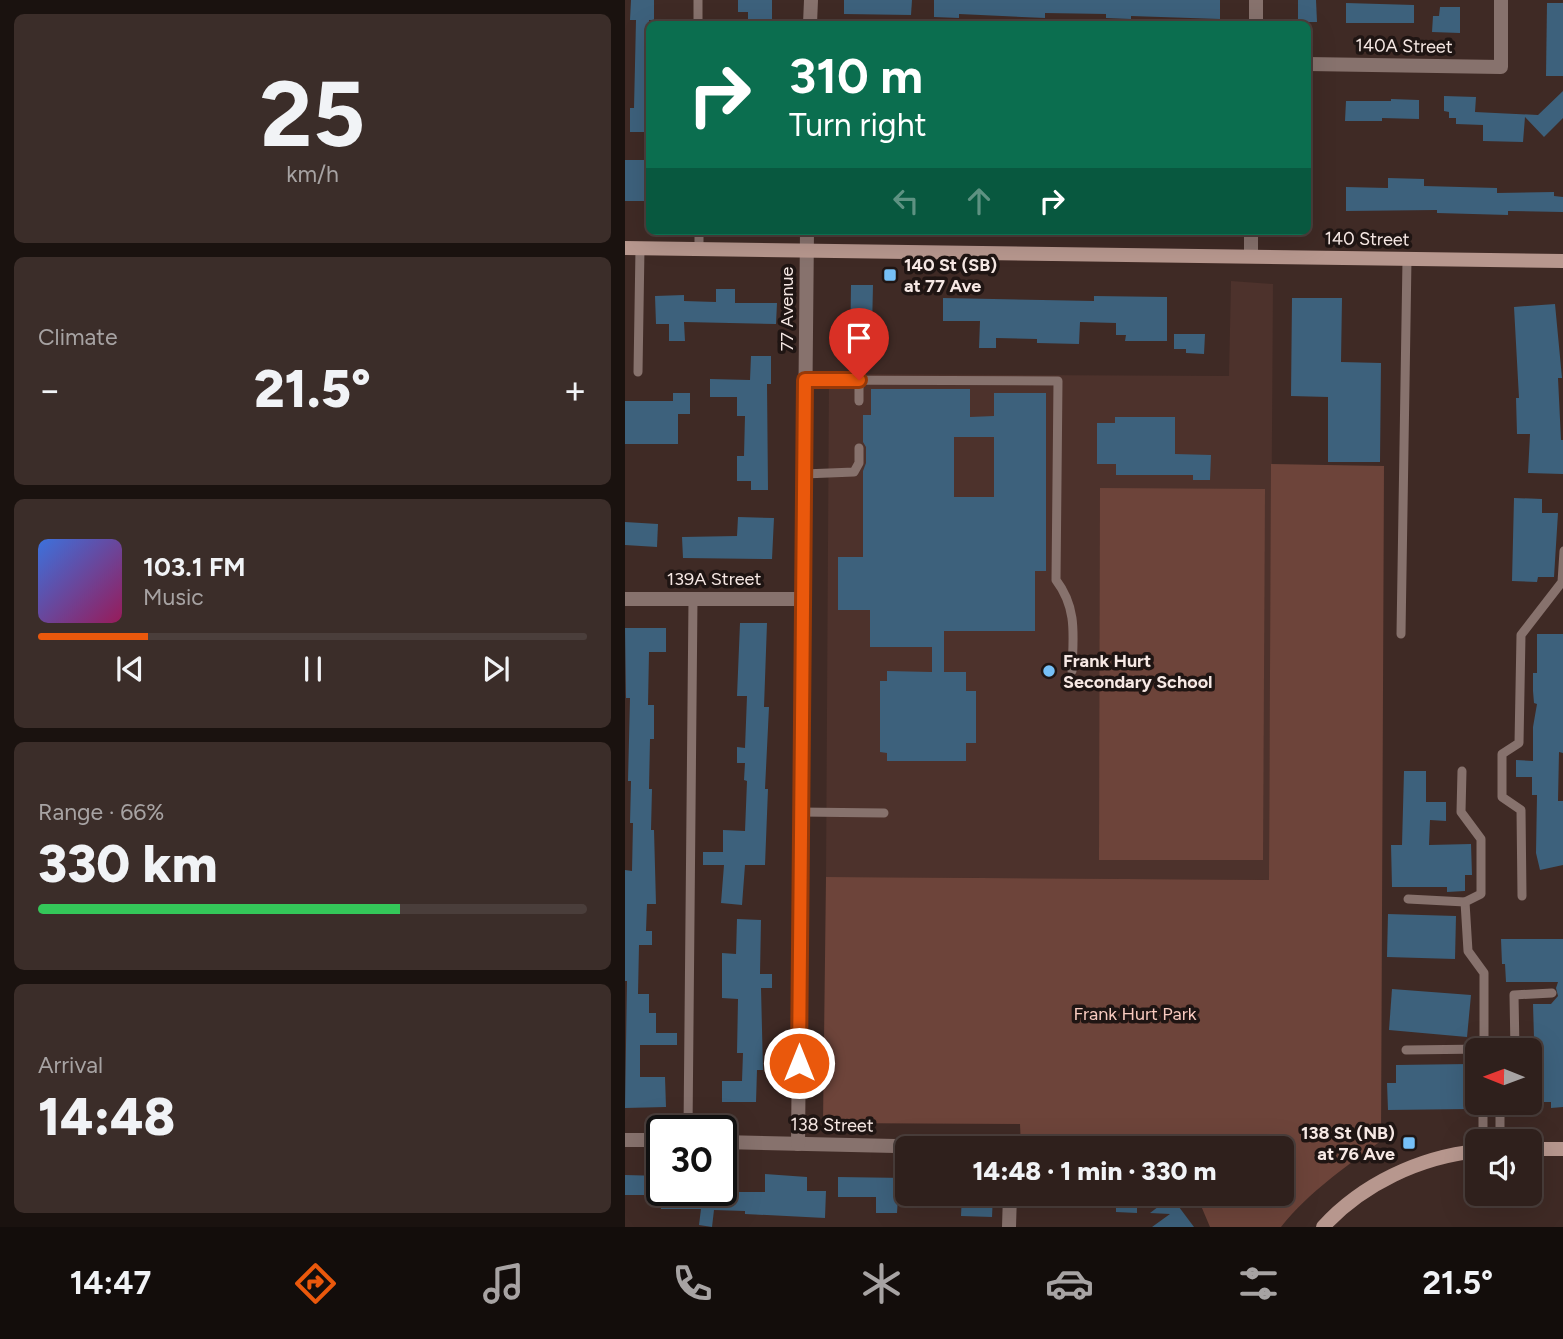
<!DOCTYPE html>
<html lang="en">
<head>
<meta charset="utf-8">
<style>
	body { margin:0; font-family:Figtree,sans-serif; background:#3b2d29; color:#f1f3f6; height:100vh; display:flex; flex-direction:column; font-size:26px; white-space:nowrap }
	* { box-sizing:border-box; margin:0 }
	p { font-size:23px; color:#a7a3a3 }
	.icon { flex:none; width:38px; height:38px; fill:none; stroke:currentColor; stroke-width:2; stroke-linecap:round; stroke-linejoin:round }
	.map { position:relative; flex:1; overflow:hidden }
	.sheet { display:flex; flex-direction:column; gap:14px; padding:14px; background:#1a120f; width:625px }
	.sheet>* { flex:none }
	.top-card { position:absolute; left:21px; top:21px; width:665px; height:214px; border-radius:10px; box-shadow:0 7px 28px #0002,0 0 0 2px #4a3e3b; background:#0b6e4f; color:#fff; overflow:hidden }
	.needle { width:46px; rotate:271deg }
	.buttons { position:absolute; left:840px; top:1038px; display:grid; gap:14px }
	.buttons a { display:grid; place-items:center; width:77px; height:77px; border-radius:10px; background:#2f201c; box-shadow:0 7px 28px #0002,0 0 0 2px #4a3e3b; font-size:35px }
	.speed { position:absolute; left:21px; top:1115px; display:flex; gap:14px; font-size:35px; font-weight:700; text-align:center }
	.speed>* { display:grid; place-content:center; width:91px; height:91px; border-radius:50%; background:#2f201c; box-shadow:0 7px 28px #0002,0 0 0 2px #4a3e3b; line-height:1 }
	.speed .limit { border:4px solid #111; border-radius:10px; background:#fff; color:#111 }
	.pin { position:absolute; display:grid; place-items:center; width:60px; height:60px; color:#fff; margin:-72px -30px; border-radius:50% 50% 50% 0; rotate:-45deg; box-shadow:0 0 7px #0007 }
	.pin .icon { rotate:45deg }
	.me { position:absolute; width:77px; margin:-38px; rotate:0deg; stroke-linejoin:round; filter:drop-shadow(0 0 5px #0008) }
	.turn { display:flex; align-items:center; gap:24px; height:147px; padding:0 28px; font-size:32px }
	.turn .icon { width:91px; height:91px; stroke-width:2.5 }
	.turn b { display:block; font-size:49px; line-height:60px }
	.lanes { display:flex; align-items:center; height:66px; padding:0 28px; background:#0003; justify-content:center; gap:35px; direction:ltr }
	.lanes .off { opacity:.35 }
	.big { font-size:52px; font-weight:800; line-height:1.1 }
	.sheet .tile { flex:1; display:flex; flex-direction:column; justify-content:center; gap:10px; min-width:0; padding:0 24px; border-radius:10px; background:#3b2d29 }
	.sheet .dial { align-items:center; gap:0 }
	.dial b { font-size:91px; line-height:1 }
	.song { display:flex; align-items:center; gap:21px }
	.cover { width:84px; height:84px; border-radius:10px; background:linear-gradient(135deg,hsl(220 70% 55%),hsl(330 70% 35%)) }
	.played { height:7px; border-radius:4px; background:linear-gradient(90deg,#ea580c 20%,#4a3e3b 20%) }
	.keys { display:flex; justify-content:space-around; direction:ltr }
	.heat { display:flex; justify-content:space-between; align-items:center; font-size:38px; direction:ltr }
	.charge { height:10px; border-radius:5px; background:linear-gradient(90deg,#34c759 66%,#4a3e3b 0) }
	.trip { position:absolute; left:270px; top:1136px; width:399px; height:70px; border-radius:10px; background:#2f201c; box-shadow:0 7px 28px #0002,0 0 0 2px #4a3e3b; font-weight:800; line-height:70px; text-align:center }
	.menu { display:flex; height:112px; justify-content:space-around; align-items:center; background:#130d0b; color:#a7a3a3 }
	.menu .icon { width:49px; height:49px }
	.menu .active { color:#ea580c }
	.menu b { font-size:32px; color:#f1f3f6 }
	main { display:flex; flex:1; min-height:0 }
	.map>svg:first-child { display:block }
</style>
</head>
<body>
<main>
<section class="sheet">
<div class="tile dial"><b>25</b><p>km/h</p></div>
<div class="tile"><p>Climate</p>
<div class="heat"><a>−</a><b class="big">21.5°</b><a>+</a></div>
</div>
<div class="tile">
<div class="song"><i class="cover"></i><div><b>103.1 FM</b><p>Music</p></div></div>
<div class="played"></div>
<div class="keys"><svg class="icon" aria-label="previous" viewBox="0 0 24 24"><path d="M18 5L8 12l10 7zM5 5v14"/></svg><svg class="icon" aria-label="pause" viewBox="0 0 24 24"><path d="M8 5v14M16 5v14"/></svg><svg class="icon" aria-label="next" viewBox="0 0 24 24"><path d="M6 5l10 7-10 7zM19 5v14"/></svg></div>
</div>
<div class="tile"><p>Range · 66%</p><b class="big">330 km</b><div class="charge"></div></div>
<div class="tile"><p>Arrival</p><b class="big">14:48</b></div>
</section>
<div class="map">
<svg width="939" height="1227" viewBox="0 0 939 1227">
	<rect width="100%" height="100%" fill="#3f2a25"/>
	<path fill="#4d322c" d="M606,281L648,284L644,880L201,877L204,374L604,376Z"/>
	<g fill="#6d443a">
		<path d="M646,464L759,466L756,1141C720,1167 684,1192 656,1227H585L571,1194H656V1148H396L395,1124L198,1123L201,877L644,880Z"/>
		<path d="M475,488L640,489L638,860H474Z"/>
	</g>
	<g fill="#3d617c" fill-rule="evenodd">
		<path d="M6,0H29V20H24V132H5V108H9L11,20H5Z"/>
		<path d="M113,0H147V21H123V12H113Z"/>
		<path d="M219,0H287L286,15L219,14Z"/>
		<path d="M309,0H595V19L506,16V19L481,18V14L420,13V18L334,14V18L309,17Z"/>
		<path d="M673,0H691L692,22H673Z"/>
		<path d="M721,3L789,5V23H721Z"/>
		<path d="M922,3H938V76H921Z"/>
		<path d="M815,7H835V33L807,32L808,16H814Z"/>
		<path d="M938,91V118L919,137L900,117L898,142L858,141V125L831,124V118H824V112L819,111V96L851,97L850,112L913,115Z"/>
		<path d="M766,99L794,100V119L757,118V121H720L721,101H766Z"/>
		<rect x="0" y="160" width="24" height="41"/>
		<path d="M763,178L799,179V186L872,188V193L929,192V196L938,197V212L883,211V215L812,213V210L721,211V187L763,188Z"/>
		<path d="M226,285H248L247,329H252V357H225Z"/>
		<path d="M91,289H110V303H152L151,324L59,322L60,341H44V324H31L30,296L59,295V301L91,302Z"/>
		<path d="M469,296L542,297V341H500L501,335H491V323L455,322L454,344L412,343V339L371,338V348H354L355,321H318V298L469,301Z"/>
		<path d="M667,298H717L716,362L756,363L755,462H703V397L666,396Z"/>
		<path d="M930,304L937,378H933L936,440H938V474L903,473L905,434H892L891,398H894L889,307Z"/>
		<path d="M549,334H580L579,354L561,353V349H549Z"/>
		<path d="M126,356H146V384H142L143,490H126V481H112V456H119L120,416H112V397H85V379L125,380Z"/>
		<path d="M246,389H345V417L369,416V393H421V571H410V631H319V672H341V691H351V743H341V761H262V753L255,752V681H262V671L307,672V647H245V610H213V557H238V471L241,463V447L238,442V415H246ZM329,437H369V497H329Z"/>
		<path d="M48,393H65V414H53V444H0V401H48Z"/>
		<path d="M490,417H550V454L586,455L585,480H568V475H491V464H472V423H490Z"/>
		<path d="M889,498L917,499V513H933L929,577H913L912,582L887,581Z"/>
		<path d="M113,517L149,518L147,559L58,558L57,537L112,536Z"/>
		<path d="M0,522L33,524L32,547L0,545Z"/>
		<path d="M115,623H142L139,707H144L140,789H143L140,865H120L117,905L96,903L99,865H78V852H98V830L120,831L122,781L119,780L120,763H112V747L120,748L122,696H112Z"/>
		<path d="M0,628H41V652H24L23,705H29V739H25L24,789H27L26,830H29L31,904H22L21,931H27V945H14L13,994H24V1013H31V1033H52V1045H15V1077H40L41,1107L0,1108L2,981H0V870L7,871L8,823H5L6,781H3L5,698H1Z"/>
		<path d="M912,634H938V753L934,752L933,801H938V865L915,870L911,853L912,795H907V777H891V760L908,761V727L912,704L909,703L908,691V673H912Z"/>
		<path d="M779,771H801V802H821V821L805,820L804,845L846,844L847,875H840V891L822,892V887H767L766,845H777Z"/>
		<path d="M763,914L831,916L830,959L762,957Z"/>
		<path d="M112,919L136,920L135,974H147V988H136L138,1070H132L131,1102H97V1081H117L118,1053H112L113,999L97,998V953L111,954Z"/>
		<path d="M876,939H938V1107L926,1108V1102H908L906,1079L905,1044L909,1038L908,1004H926L933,996L931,988L933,982H881L880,964H877Z"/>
		<path d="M767,989L846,995L842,1037L764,1030Z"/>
		<path d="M844,1064L845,1109L763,1110L762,1083H771V1065Z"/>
		<path d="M140,1174L182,1177V1191H201L200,1218L120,1214V1211L89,1210L87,1227L74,1225L76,1209H36V1195H0V1175L37,1176V1190H96V1178L114,1179V1192H140Z"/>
		<path d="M213,1177L281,1178V1197H273L272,1213H251V1197H213Z"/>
		<path d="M337,1194H368L367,1217L336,1216Z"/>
		<path d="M452,1194H512V1213L491,1212V1208L452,1207Z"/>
		<path d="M546,1197L554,1207L569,1227H527L545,1214L525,1213Z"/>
	</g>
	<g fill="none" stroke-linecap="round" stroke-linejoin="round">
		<g stroke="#87726d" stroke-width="9">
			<path d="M73,0V24"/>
			<path d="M74,248V231"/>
			<path d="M13,372L15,248"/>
			<path d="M180,380L433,381L431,580C453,609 448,637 447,671"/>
			<path d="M234,401V380"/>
			<path d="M179,474L229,472L234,463V448"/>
			<path d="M776,634L782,259"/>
			<path d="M837,771L836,812L856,839V894L840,902L843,951L859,973V1050"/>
			<path d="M175,812L259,813"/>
			<path d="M897,896L896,810L877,797V754L894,743L896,635L937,582L939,551"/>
			<path d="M783,899L840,902"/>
			<path d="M781,1050L859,1049"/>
			<path d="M890,1050L889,995L927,993"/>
			<path d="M63,1130L68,599"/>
			<path d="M858,1141V1102"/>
			<path d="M875,1141V1102"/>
		</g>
		<g stroke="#87726d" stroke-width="14">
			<path d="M185,24L186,0"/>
			<path d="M631,24V0"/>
			<path d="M682,64L876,67V0"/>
			<path d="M626,256V231"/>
			<path d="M0,599H178"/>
			<path d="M0,1140H37"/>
			<path d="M96,1142L359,1148"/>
			<path d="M173,1144L182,231"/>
			<path d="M384,1227L385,1194"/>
		</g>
		<g stroke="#b7978e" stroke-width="14">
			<path d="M0,248L939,261"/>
			<path d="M905,1149H939"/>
			<path d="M698,1227C737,1184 795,1157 852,1151"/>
		</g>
	</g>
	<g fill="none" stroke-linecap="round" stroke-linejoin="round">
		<g stroke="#983908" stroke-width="18">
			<path id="route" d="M174,1063L180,380H234"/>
		</g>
		<use href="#route" stroke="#ea580c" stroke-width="12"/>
	</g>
	<g fill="#76c0f7" stroke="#1f1513" stroke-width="2.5">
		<rect x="258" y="268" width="14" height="14" rx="3.5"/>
		<circle cx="424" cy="671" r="7"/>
		<rect x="777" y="1136" width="14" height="14" rx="3.5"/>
	</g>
	<g text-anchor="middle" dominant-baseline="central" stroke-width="7" stroke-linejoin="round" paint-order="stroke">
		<g font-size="18" fill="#f6e8e4" stroke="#1f1513">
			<text transform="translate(779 46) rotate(1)">140A Street</text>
			<text transform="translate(742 239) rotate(1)">140 Street</text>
			<text transform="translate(162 309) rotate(-90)">77 Avenue</text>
			<text x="89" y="579">139A Street</text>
			<text transform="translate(207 1125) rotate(1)">138 Street</text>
		</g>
		<g font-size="18" font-weight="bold" fill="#f6e8e4" stroke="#1f1513" text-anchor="start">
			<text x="279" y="265">140 St (SB)<tspan x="279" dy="21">at 77 Ave</tspan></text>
			<text x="438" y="661">Frank Hurt<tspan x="438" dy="21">Secondary School</tspan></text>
			<text x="770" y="1133" text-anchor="end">138 St (NB)<tspan x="770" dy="21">at 76 Ave</tspan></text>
		</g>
		<g font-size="18" fill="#f8cabf" stroke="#1f1513">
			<text x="510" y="1014">Frank Hurt Park</text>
		</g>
	</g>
</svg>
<div class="buttons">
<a><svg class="needle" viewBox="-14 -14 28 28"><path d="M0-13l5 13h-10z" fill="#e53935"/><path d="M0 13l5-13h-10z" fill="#a7a3a3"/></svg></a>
<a><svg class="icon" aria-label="sound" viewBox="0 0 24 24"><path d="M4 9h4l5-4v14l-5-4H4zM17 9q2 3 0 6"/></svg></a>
</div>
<div class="speed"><div class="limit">30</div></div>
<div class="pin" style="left:234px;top:380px;background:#d93025"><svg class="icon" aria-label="arrive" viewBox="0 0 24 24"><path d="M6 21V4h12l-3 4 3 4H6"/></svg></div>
<svg class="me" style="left:174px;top:1063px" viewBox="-20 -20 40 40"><circle r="17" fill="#ea580c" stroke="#fff" stroke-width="3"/><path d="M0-11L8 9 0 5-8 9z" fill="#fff"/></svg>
<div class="trip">14:48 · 1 min · 330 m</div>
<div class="top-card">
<div class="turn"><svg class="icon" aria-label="right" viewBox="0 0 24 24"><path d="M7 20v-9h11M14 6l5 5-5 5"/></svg><div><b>310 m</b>Turn right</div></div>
<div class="lanes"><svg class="icon off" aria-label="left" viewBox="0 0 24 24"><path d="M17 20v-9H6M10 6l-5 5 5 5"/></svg><svg class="icon off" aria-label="ahead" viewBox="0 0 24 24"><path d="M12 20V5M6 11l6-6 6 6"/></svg><svg class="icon" aria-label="right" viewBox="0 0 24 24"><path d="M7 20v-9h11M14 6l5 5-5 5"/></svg></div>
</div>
</div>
</main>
<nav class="menu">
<b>14:47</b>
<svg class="icon active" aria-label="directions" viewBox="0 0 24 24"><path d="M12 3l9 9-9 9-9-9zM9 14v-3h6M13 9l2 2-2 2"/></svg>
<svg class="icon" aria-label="music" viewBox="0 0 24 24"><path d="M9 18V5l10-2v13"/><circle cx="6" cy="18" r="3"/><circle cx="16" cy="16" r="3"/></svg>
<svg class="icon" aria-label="phone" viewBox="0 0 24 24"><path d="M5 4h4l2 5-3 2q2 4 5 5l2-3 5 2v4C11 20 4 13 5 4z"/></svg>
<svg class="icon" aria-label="climate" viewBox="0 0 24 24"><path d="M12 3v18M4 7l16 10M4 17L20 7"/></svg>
<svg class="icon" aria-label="car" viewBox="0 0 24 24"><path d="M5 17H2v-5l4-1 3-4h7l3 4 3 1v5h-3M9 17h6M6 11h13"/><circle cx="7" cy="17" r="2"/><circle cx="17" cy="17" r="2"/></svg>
<svg class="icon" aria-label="filters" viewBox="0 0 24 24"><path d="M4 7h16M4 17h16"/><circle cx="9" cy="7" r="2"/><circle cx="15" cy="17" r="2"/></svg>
<b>21.5°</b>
</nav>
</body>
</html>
